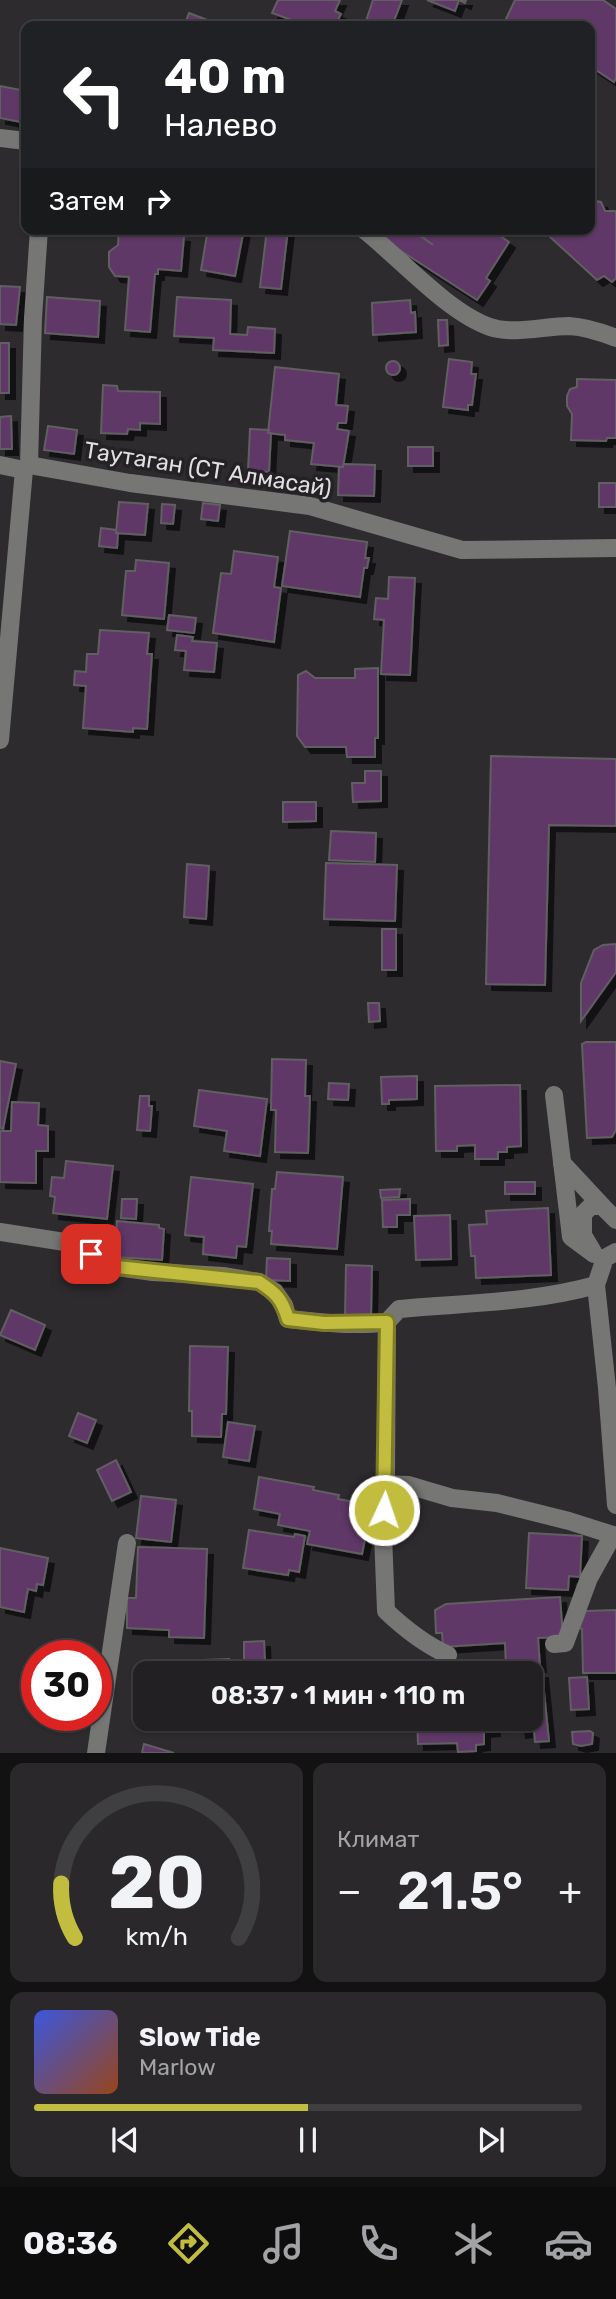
<!DOCTYPE html>
<html lang="ru">
<head>
<meta charset="utf-8">
<style>
	body { margin:0; font-family:Rubik,sans-serif; background:#2a282b; color:#f1f3f6; height:100vh; display:flex; flex-direction:column; font-size:26px; white-space:nowrap }
	* { box-sizing:border-box; margin:0 }
	p { font-size:23px; color:#a2a3a6 }
	.icon { flex:none; width:38px; height:38px; fill:none; stroke:currentColor; stroke-width:2; stroke-linecap:round; stroke-linejoin:round }
	.map { position:relative; height:1753px; overflow:hidden }
	.drawer { display:flex; flex-direction:column; gap:10px; padding:10px; background:#131213; flex:1 }
	.drawer>* { flex:none }
	.banner { position:absolute; left:21px; top:21px; width:574px; height:214px; border-radius:14px; box-shadow:0 2px 5px #0004,0 0 0 2px #3f3e41; background:#202124; color:#fff; overflow:hidden }
	.speed { position:absolute; left:21px; top:1640px; display:flex; gap:14px; font-size:35px; font-weight:700; text-align:center }
	.speed>* { display:grid; place-content:center; width:91px; height:91px; border-radius:50%; background:#222023; box-shadow:0 2px 5px #0004,0 0 0 2px #3f3e41; line-height:1 }
	.speed .limit { border:10px solid #d22; background:#fff; color:#111 }
	.pin { position:absolute; display:grid; place-items:center; width:60px; height:60px; color:#fff; margin:-30px; border-radius:14px; box-shadow:0 4px 10px #0006 }
	.me { position:absolute; width:77px; margin:-38px; rotate:3deg; stroke-linejoin:round; filter:drop-shadow(0 0 5px #0008) }
	.turn { display:flex; align-items:center; gap:24px; height:147px; padding:0 28px; font-size:32px }
	.turn .icon { width:91px; height:91px; stroke-width:2.5 }
	.turn b { display:block; font-size:49px; line-height:60px }
	.then { display:flex; align-items:center; height:66px; padding:0 28px; background:#0003; gap:14px; font-size:26px }
	.big { font-size:52px; font-weight:600; line-height:1.1 }
	.drawer .tile { flex:1; display:flex; flex-direction:column; justify-content:center; gap:10px; min-width:0; padding:0 24px; border-radius:14px; background:#2a282b }
	.drawer .dial { align-items:center; gap:0 }
	.dial svg { height:182px; overflow:visible; fill:none; stroke:#3f3e41; stroke-width:7; stroke-linecap:round; text-anchor:middle }
	.dial text { fill:#f1f3f6; stroke:none }
	.song { display:flex; align-items:center; gap:21px }
	.cover { width:84px; height:84px; border-radius:10px; background:linear-gradient(135deg,hsl(230 70% 55%),hsl(20 70% 35%)) }
	.played { height:7px; border-radius:4px; background:linear-gradient(90deg,#c2bd3f 50%,#3f3e41 50%) }
	.keys { display:flex; justify-content:space-around; direction:ltr }
	.heat { display:flex; justify-content:space-between; align-items:center; font-size:38px; direction:ltr }
	.drawer .tiles { flex:1; display:grid; gap:10px; grid-template-columns:1fr 1fr }
	.tile:last-child { grid-column:span 2 }
	.trip { position:absolute; left:133px; top:1661px; width:410px; height:70px; border-radius:14px; background:#222023; box-shadow:0 2px 5px #0004,0 0 0 2px #3f3e41; font-weight:600; line-height:70px; text-align:center }
	.tab-bar { display:flex; height:112px; justify-content:space-around; align-items:center; background:#0e0d0e; color:#a2a3a6 }
	.tab-bar .icon { width:49px; height:49px }
	.tab-bar .on { color:#c2bd3f }
	.tab-bar b { font-size:32px; color:#f1f3f6 }
	.map>svg:first-child { display:block }
</style>
</head>
<body>
<div class="map">
<svg width="616" height="1753" viewBox="0 0 616 1753">
	<defs>
		<filter id="shadow"><feDropShadow dx="6" dy="6" stdDeviation="0" flood-color="#0009"/></filter>
	</defs>
	<rect width="100%" height="100%" fill="#2e2b2f"/>
	<g fill="#613767" stroke="#615e62" stroke-width="2" filter="url(#shadow)">
		<path d="M278,0H340L335,11L341,14L335,26H308L272,13Z"/>
		<path d="M373,0H402L392,26H381L366,21Z"/>
		<path d="M427,0H466L465,3L459,0L455,11Z"/>
		<path d="M515,0H603L616,9V78L614,82L590,66V26H522L506,19Z"/>
		<path d="M189,13L223,26H184Z"/>
		<path d="M0,86L26,91V123L0,118Z"/>
		<path d="M590,200L601,202L605,211H615L616,213V278L612,282L604,276L597,280L549,236L556,229H590Z"/>
		<path d="M119,229H167V235L184,236L181,271L158,269V274H155L150,332L125,330L129,277L115,276L109,267V252L118,245Z"/>
		<path d="M208,229H244L235,276L201,270Z"/>
		<path d="M267,229H288L281,289L260,287Z"/>
		<path d="M378,229H424L420,236L433,245L424,238L430,229H490L509,242L486,278L490,281L477,300L375,234Z"/>
		<path d="M0,286L20,287L16,325L0,324Z"/>
		<path d="M47,297L100,301L98,337L45,333Z"/>
		<path d="M177,297L231,300L230,334L247,335L248,327L275,329L274,353L213,350L214,338L174,336Z"/>
		<path d="M410,300L411,313L415,312L416,332L373,335L372,303Z"/>
		<path d="M438,320H447L448,345L439,346Z"/>
		<rect x="0" y="343" width="9" height="50"/>
		<path d="M449,359L472,362L471,374H476L472,405H468V410L443,407Z"/>
		<circle cx="393" cy="368" r="7"/>
		<path d="M275,367L339,374L336,405L348,406L346,423H338L337,429L349,431L343,467L311,464L314,443L285,440V435L268,433Z"/>
		<path d="M577,379L616,380V438H607L606,441L571,440L572,414L567,406V396L570,389L577,387Z"/>
		<path d="M103,385L117,386L118,391L160,392V424L140,423V430L128,429L127,434L101,433Z"/>
		<path d="M11,416L12,449H0V417Z"/>
		<path d="M48,426L77,430L74,454L44,450Z"/>
		<path d="M250,429L269,430L268,433H271L269,472L248,470Z"/>
		<rect x="408" y="447" width="25" height="19"/>
		<path d="M344,464L375,465L374,496L338,495L339,467H343Z"/>
		<rect x="599" y="483" width="17" height="24"/>
		<path d="M119,502L148,504L145,535L116,533Z"/>
		<path d="M203,503L220,505L218,521L201,519Z"/>
		<path d="M162,504L175,505L173,524L161,523Z"/>
		<path d="M101,528L116,530V533H118L117,548L99,546Z"/>
		<path d="M290,531L367,542L365,558H369L367,568H364L360,597L282,586Z"/>
		<path d="M234,551L278,557L274,587L281,588L274,642L213,633L221,573L231,574Z"/>
		<path d="M136,560L169,563L164,619L122,615L126,571H135Z"/>
		<path d="M389,577L415,578L410,675L381,674L384,620L374,619L376,598L388,599Z"/>
		<path d="M169,615L196,618L194,633L167,630Z"/>
		<path d="M100,630L149,633L147,654H152L147,729L133,728V732L83,728L86,686L74,685L75,671L86,672L87,654H98Z"/>
		<path d="M177,635L193,637L192,641L217,643L214,672L184,670L186,651L175,650Z"/>
		<path d="M378,668V738H375V757H347L346,747H305L297,736L298,675L306,671L315,678H355V669Z"/>
		<path d="M491,756L616,759V826L549,825L545,985L486,984Z"/>
		<path d="M365,771H381V801L353,802L352,783H365Z"/>
		<path d="M283,802H316V821L283,822Z"/>
		<path d="M331,831L376,833L375,862L329,860Z"/>
		<path d="M326,863L397,865L395,921L324,919Z"/>
		<path d="M187,864L209,866L206,919L184,917Z"/>
		<rect x="382" y="929" width="14" height="41"/>
		<path d="M616,944V972L581,1021V983L594,950L603,945Z"/>
		<path d="M368,1003H379L380,1021L369,1022Z"/>
		<path d="M586,1042H616V1130L612,1137L587,1138L582,1044Z"/>
		<path d="M272,1059L306,1060L305,1096H310L308,1153L275,1152L276,1110H271Z"/>
		<path d="M0,1061L16,1064L3,1129L0,1128Z"/>
		<path d="M417,1076V1099L389,1100V1104H382L381,1077Z"/>
		<path d="M329,1083L349,1084L348,1100L328,1099Z"/>
		<path d="M520,1085L521,1146L507,1147V1152H498V1159H475V1145L457,1146V1151H436L435,1086Z"/>
		<path d="M199,1090L267,1099L260,1156L224,1151L227,1131L194,1126Z"/>
		<path d="M140,1096H149V1106H152L150,1131L137,1130Z"/>
		<path d="M12,1102L39,1103L38,1125L48,1126V1151H36V1183L0,1182V1131H11Z"/>
		<path d="M66,1161L113,1166L107,1219L53,1213L55,1197L50,1196L52,1177L64,1178Z"/>
		<path d="M277,1172L343,1177L337,1249L271,1244L272,1231H269L272,1189H275Z"/>
		<path d="M191,1177L253,1184L246,1247L237,1246L236,1258L203,1254L204,1237L185,1235Z"/>
		<rect x="505" y="1182" width="30" height="12"/>
		<path d="M400,1189L399,1197L381,1198L380,1190Z"/>
		<path d="M122,1199H137L136,1219L121,1218Z"/>
		<path d="M410,1199V1215H397V1227H383L382,1200Z"/>
		<path d="M548,1208L551,1275L476,1278L475,1256H471L469,1225L487,1224L486,1211Z"/>
		<path d="M450,1215L451,1259L416,1260L414,1216Z"/>
		<path d="M117,1221L159,1225V1228L164,1229L162,1260L115,1257Z"/>
		<path d="M267,1258L290,1259V1281L266,1280Z"/>
		<path d="M346,1265L372,1266L371,1317H345Z"/>
		<path d="M11,1310L45,1325L35,1350L0,1335Z"/>
		<path d="M190,1346L228,1347L226,1414H222L221,1437L192,1436V1411H189Z"/>
		<path d="M78,1413L96,1420L87,1443L69,1436Z"/>
		<path d="M228,1422L255,1426L249,1461L223,1457Z"/>
		<path d="M116,1460L131,1492L112,1501L97,1470Z"/>
		<path d="M259,1477L314,1487L313,1490L339,1495L338,1499L372,1505L362,1554L307,1544L310,1531L278,1525L280,1514L254,1509Z"/>
		<path d="M141,1496L176,1500L171,1542L136,1538Z"/>
		<path d="M249,1530L294,1537L295,1534L305,1536L299,1572L289,1570L288,1575L243,1568Z"/>
		<path d="M529,1533L582,1536L580,1577L569,1576L568,1590L526,1588Z"/>
		<path d="M138,1547L207,1549L204,1638L169,1637V1630L127,1628V1598H136Z"/>
		<path d="M0,1548L48,1558L43,1585L37,1584L36,1591L28,1589L24,1612L0,1607Z"/>
		<path d="M560,1597L563,1637L538,1638L540,1666L506,1668L505,1643L443,1647L442,1633H436L435,1610L446,1604Z"/>
		<path d="M616,1610V1673H583L582,1629L579,1628L586,1611Z"/>
		<path d="M264,1641L265,1662H244V1642Z"/>
		<path d="M229,1659V1673H203V1660Z"/>
		<path d="M452,1669V1673H416L415,1670Z"/>
		<path d="M542,1672L549,1741L535,1742L534,1730L520,1732L518,1718H530V1673H528Z"/>
		<path d="M587,1677L589,1709L571,1710L569,1678Z"/>
		<path d="M417,1718H494V1730L484,1731V1744L476,1745V1751L458,1752L457,1743L418,1744Z"/>
		<path d="M590,1731L593,1733L592,1744L581,1746L573,1744L572,1732Z"/>
		<path d="M144,1744L174,1753H142Z"/>
	</g>
	<g fill="none" stroke-linecap="round" stroke-linejoin="round">
		<g stroke="#767674" stroke-width="18">
			<path d="M0,138L26,141"/>
			<path d="M363,229C399,257 447,312 490,327C514,335 544,326 569,326C586,327 601,332 616,338"/>
			<path d="M0,465L24,470L29,465L130,483L310,506L462,550L616,548"/>
			<path d="M29,465L33,318L39,229"/>
			<path d="M0,740L24,470"/>
			<path d="M554,1095L571,1237L594,1254"/>
			<path d="M562,1163L602,1206"/>
			<path d="M0,1232L71,1243L117,1267L153,1272L223,1276L259,1282L275,1292L284,1305L288,1319C320,1322 354,1327 387,1322L399,1309C464,1303 532,1303 596,1285L605,1258L616,1252"/>
			<path d="M593,1252L583,1235V1214L591,1206H602L616,1220"/>
			<path d="M596,1285L607,1388L616,1505"/>
			<path d="M387,1322L386,1474L383,1535L386,1611C405,1629 424,1644 448,1655"/>
			<path d="M385,1484L408,1485L452,1498L497,1503L569,1521L616,1536"/>
			<path d="M554,1644L565,1643L589,1578L613,1535"/>
			<path d="M96,1753L127,1543"/>
		</g>
	</g>
	<g fill="none" stroke-linecap="round" stroke-linejoin="round">
		<g stroke="#7e7b29" stroke-width="18">
			<path id="route" d="M91,1254L117,1267L259,1282C276,1293 282,1299 288,1319L324,1323L387,1322L384,1510"/>
		</g>
		<use href="#route" stroke="#c2bd3f" stroke-width="12"/>
	</g>
	<g text-anchor="middle" dominant-baseline="central" stroke-width="7" stroke-linejoin="round" paint-order="stroke">
		<g font-size="23" fill="#e1dfe1" stroke="#252225">
			<text transform="translate(208 469) rotate(9)">Таутаган (СТ Алмасай)</text>
		</g>
	</g>
</svg>
<div class="speed"><div class="limit">30</div></div>
<div class="pin" style="left:91px;top:1254px;background:#d93025"><svg class="icon" aria-label="arrive" viewBox="0 0 24 24"><path d="M6 21V4h12l-3 4 3 4H6"/></svg></div>
<svg class="me" style="left:384px;top:1510px" viewBox="-20 -20 40 40"><circle r="17" fill="#c2bd3f" stroke="#fff" stroke-width="3"/><path d="M0-11L8 9 0 5-8 9z" fill="#fff"/></svg>
<div class="trip">08:37 · 1 мин · 110 m</div>
<div class="banner">
<div class="turn"><svg class="icon" aria-label="left" viewBox="0 0 24 24"><path d="M17 20v-9H6M10 6l-5 5 5 5"/></svg><div><b>40 m</b>Налево</div></div>
<div class="then">Затем<svg class="icon" aria-label="right" viewBox="0 0 24 24"><path d="M7 20v-9h11M14 6l5 5-5 5"/></svg></div>
</div>
</div>
<section class="drawer">
<div class="tiles">
<div class="tile dial"><svg viewBox="0 0 100 80">
<path d="M14 69A42 42 0 1 1 86 69"/>
<path d="M14 69A42 42 0 0 1 8 45" stroke="#c2bd3f"/>
<text x="50" y="56" font-size="32" font-weight="700">20</text>
<text x="50" y="72" font-size="11">km/h</text>
</svg></div>
<div class="tile"><p>Климат</p>
<div class="heat"><a>−</a><b class="big">21.5°</b><a>+</a></div>
</div>
<div class="tile">
<div class="song"><i class="cover"></i><div><b>Slow Tide</b><p>Marlow</p></div></div>
<div class="played"></div>
<div class="keys"><svg class="icon" aria-label="previous" viewBox="0 0 24 24"><path d="M18 5L8 12l10 7zM5 5v14"/></svg><svg class="icon" aria-label="pause" viewBox="0 0 24 24"><path d="M8 5v14M16 5v14"/></svg><svg class="icon" aria-label="next" viewBox="0 0 24 24"><path d="M6 5l10 7-10 7zM19 5v14"/></svg></div>
</div>
</div>
</section>
<nav class="tab-bar">
<b>08:36</b>
<svg class="icon on" aria-label="directions" viewBox="0 0 24 24"><path d="M12 3l9 9-9 9-9-9zM9 14v-3h6M13 9l2 2-2 2"/></svg>
<svg class="icon" aria-label="music" viewBox="0 0 24 24"><path d="M9 18V5l10-2v13"/><circle cx="6" cy="18" r="3"/><circle cx="16" cy="16" r="3"/></svg>
<svg class="icon" aria-label="phone" viewBox="0 0 24 24"><path d="M5 4h4l2 5-3 2q2 4 5 5l2-3 5 2v4C11 20 4 13 5 4z"/></svg>
<svg class="icon" aria-label="climate" viewBox="0 0 24 24"><path d="M12 3v18M4 7l16 10M4 17L20 7"/></svg>
<svg class="icon" aria-label="car" viewBox="0 0 24 24"><path d="M5 17H2v-5l4-1 3-4h7l3 4 3 1v5h-3M9 17h6M6 11h13"/><circle cx="7" cy="17" r="2"/><circle cx="17" cy="17" r="2"/></svg>
</nav>
</body>
</html>
